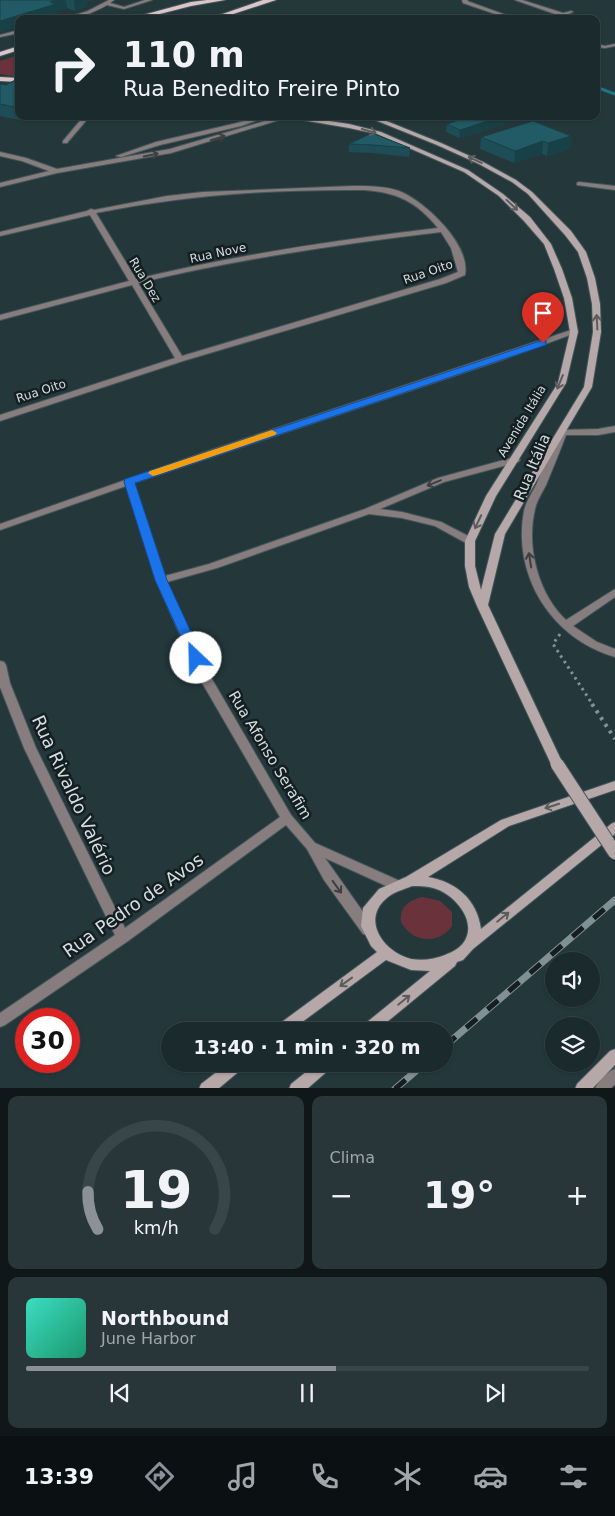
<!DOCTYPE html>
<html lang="pt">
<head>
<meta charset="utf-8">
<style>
	body { margin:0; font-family:"DejaVu Sans",sans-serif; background:#283639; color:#f1f3f6; height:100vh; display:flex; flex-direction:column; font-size:19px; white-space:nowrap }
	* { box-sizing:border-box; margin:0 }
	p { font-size:16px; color:#a0a7aa }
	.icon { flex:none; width:28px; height:28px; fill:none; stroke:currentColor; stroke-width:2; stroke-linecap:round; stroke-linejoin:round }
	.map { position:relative; height:1088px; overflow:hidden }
	.panel { display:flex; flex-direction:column; gap:8px; padding:8px; background:#0f1719; flex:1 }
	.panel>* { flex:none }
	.top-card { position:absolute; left:15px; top:15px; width:585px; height:105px; border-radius:10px; box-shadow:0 1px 4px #0004,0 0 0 1px #394649; background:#1b2a2d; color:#f1f3f6; overflow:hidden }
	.fabs { position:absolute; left:545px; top:952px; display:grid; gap:10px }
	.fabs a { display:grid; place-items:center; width:55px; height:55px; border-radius:50%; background:#1b2a2d; box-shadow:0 1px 4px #0004,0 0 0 1px #394649; font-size:25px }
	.speed { position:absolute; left:15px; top:1008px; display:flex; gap:10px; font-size:25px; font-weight:700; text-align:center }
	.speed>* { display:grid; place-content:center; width:65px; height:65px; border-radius:50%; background:#1b2a2d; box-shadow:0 1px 4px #0004,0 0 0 1px #394649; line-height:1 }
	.speed .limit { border:8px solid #d22; background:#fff; color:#111 }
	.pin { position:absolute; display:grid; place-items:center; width:42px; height:42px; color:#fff; margin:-51px -21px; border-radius:50% 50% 50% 0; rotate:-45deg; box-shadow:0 0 5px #0007 }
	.pin .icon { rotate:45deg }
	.me { position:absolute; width:55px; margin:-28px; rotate:336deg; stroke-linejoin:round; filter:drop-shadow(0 0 4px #0008) }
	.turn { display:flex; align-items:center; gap:18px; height:105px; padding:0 25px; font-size:22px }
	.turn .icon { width:65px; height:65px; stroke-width:2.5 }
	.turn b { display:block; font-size:35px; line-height:42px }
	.big { font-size:38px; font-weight:800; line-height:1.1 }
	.panel .widget { flex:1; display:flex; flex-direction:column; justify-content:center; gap:8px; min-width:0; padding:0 18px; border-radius:10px; background:#283639 }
	.panel .dial { align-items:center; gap:0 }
	.dial svg { height:130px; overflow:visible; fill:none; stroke:#394649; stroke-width:7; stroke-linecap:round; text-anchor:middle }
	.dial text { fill:#f1f3f6; stroke:none }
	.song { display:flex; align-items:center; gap:15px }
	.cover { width:60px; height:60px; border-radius:8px; background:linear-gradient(135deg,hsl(170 70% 55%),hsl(160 70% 35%)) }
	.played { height:5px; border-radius:2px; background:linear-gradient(90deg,#8c9099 55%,#394649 55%) }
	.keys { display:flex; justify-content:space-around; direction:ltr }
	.heat { display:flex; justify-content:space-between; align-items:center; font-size:28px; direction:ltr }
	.panel .tiles { flex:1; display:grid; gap:8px; grid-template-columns:1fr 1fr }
	.widget:last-child { grid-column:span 2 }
	.trip { position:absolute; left:161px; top:1022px; width:292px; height:50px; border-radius:25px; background:#1b2a2d; box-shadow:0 1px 4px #0004,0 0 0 1px #394649; font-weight:800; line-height:50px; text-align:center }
	.menu { display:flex; height:80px; justify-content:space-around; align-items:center; background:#0b1112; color:#a0a7aa }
	.menu .icon { width:35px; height:35px }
	.menu .on { color:#8c9099 }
	.menu b { font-size:22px; color:#f1f3f6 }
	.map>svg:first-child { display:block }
</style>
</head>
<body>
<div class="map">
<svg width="615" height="1089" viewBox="0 0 615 1089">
	<rect width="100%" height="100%" fill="#24383c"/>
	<g fill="#6a333c">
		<path d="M19,55V77L0,74V61Z"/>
		<path d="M423,897L440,901L452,912V926C439,945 412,943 401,922C399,907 409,900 423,897Z"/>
	</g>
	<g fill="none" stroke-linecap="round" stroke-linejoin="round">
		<g stroke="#1f7584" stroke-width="3">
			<path d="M402,18L406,19"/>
			<path d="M596,87L615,94"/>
		</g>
		<g stroke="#43565a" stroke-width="2">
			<g id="lane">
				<path d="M109,0H114L110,3L124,7L145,0H152L124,9L107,5C93,13 78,19 62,19L88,11Z"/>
				<path d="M462,0H468L467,1L517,19H510L463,3Z"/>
				<path d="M515,0H522L563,13L571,11L573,12L556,19H549L558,15Z"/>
				<path d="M19,30V33L0,37V35Z"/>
				<path d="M596,44L605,46L615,44V46L605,48L596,47Z"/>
				<path d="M84,116H90L67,143H63V141Z"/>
				<path d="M615,1069V1084L610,1089H595C598,1081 607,1072 615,1069Z"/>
			</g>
		</g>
		<g stroke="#43565a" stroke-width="2">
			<g id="street">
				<path d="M254,116H260L261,119L241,126L160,145L121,157L116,156L156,142L237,123L255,118Z"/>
				<path d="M282,116L289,117L171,153L57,173L0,187V183L49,171L22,161L0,156V152L26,158L57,169L170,149Z"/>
				<path d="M579,182L615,186V190L577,185V183Z"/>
				<path d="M353,186C369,186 385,186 399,191C425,201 471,245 465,275L446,283L183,361L0,421V415L175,358L132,285L0,320V315L129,281L90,215L0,236V232L87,211L91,209L94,210L167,196L203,192ZM364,190C397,192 417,202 438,228C336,240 236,255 136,279L96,213C184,195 274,189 364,190ZM441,232L451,248L458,272L440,279L182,356L138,283C238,259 339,244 441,232Z"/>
				<path d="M571,330H577L578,332L499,361L134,483L165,576L209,564L365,509L438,478L515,457L520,460L518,462L444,482L380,509L402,512L441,522L474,539L475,541L474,543H466L435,526L402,518L369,514L217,568L167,582L209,674L291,815L315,843L400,881L401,885L400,889L395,890L325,858L373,926L375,930L373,934L368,935L363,934L324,880L307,849L286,825L128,941L5,1025L0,1027V1013L115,935L24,748L0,687V661L4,662L6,665L10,683L36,748L125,928L280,817L197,674L156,580L126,486L0,530V524L208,451Z"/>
				<path d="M615,426V432L598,435H566C560,451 553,468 546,485C542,493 537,500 535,509C526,546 538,594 566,620L615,589V597L573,626L597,642L615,649V657C552,639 512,576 524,511C526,501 533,492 537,483C544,466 550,447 560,430L598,429Z"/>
			</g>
		</g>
		<g stroke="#43565a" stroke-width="2">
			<g id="secondary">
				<path d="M279,116H296L349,124L381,132L468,170L503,194L530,217L551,244L562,269L572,298L578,332L566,383L496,496L475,541V566L481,590L495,534L584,387L593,332L592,304L587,278L578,252L565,235L528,194L512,182L479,164L437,145L365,116H374L441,143L483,162L516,180L532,192L571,231L586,252L595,278L600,304L601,332L592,387L505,534L488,605L563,764L561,767L557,768L553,767L551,764L477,606L469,587L465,566V541L486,496L558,383L570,332L564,298L554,269L544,244L524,221L499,196L464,172L377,134L349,128Z"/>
				<path d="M615,781V790L509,826L428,877C456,882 477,899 481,929L611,824L615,822V834L473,949L463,960L457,962L455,966L376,1031H359L361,1027L430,971L411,970L386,960L290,1031H273L275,1027L377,952L371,946L361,926L363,908L379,889L406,877L501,820ZM412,886C421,886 430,886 439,890C457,898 477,922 464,942C459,949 452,952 445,955C435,959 423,961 411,959C383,952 360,919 388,897C394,892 405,889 412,886Z"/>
				<path d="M615,1049V1065L592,1089H575L577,1084L610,1051Z"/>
				<path d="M227,1064H245L243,1068L218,1089H199L201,1084Z"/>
				<path d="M316,1064H333L331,1068L307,1089H289L291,1084Z"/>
			</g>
		</g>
		<g stroke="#43565a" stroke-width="2">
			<g id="primary">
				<path d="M207,0H225L191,6L140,19H128L191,2Z"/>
				<path d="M263,0H276L218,19H208Z"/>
				<path d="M19,46V50L0,56V52Z"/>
				<path d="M0,77L19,78V82L0,81Z"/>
			</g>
		</g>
		<path stroke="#829295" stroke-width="3" stroke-dasharray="2.5 4" stroke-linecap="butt" d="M560,634L553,644L593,705"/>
		<path stroke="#829295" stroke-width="4" stroke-dasharray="3 5" stroke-linecap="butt" d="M592,704L615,739"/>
		<use href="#lane" fill="#877d7e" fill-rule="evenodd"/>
		<use href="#street" fill="#877d7e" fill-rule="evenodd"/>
		<use href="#secondary" fill="#b6a7a8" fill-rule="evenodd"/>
		<use href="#primary" fill="#dac6c8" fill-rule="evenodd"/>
		<g stroke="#819094" stroke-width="7">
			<g id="rail">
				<path d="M445,1046L615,900"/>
				<path d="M395,1089L424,1064"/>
			</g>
		</g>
		<use href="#rail" stroke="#151e20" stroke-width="5" stroke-dasharray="14" stroke-linecap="butt"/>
		<g stroke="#43565a" stroke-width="15" stroke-linecap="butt">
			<path id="secondary-bridge" d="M557,764L615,853"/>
		</g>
		<use href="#secondary-bridge" stroke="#b6a7a8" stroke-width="13"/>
	</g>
	<g fill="#1d4e57">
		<path d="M0,0H93L85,2L86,7L75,11L67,8L56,11L57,15L43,19H19V26L0,32Z"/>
		<path d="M19,79V116H24L20,120L0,116V84L6,85Z"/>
		<path d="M90,116H123L120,120L90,118Z"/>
		<path d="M472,116H505V124L459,138L446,132L447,124Z"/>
		<path d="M372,133L410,148L409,157L373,153L349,152V144Z"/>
		<path d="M571,136L569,149L547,156L542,154L514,163L480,149L481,137Z"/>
	</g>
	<g fill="#184047">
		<path d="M57,0H66L67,8L56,11L57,15L43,19H19V26L0,32V21Z"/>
		<path d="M74,0H94L85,2L86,7L75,11Z"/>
		<path d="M503,116H505V124L459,138L460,130Z"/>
		<path d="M571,136L569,149L547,156L548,143Z"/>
		<path d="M543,141L542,154L514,163L515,151Z"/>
	</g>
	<g fill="#225b65" stroke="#184047">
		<path d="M0,0H57L50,2L56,4L0,21Z"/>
		<path d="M17,79H19V108L0,104V84L6,85Z"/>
		<path d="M472,116H503L460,130L447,124Z"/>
		<path d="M533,121L571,136L548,143L543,141L515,151L481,137Z"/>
		<path d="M372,133L410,148L373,145L349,144Z"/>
	</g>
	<defs><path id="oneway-shaft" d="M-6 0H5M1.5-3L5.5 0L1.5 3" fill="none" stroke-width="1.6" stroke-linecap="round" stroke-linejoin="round" transform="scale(1.25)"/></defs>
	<g stroke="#5d5c5d">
		<use href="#oneway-shaft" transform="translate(369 131) rotate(16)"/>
		<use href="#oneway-shaft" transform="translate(475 160) rotate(-155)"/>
		<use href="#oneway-shaft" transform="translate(512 205) rotate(43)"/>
		<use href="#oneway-shaft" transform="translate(597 322) rotate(-93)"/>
		<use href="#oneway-shaft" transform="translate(560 382) rotate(112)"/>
		<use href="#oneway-shaft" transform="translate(478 522) rotate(115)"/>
		<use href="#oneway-shaft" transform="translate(552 806) rotate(162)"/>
		<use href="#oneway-shaft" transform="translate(503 917) rotate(-39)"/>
		<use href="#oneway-shaft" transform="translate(346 982) rotate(144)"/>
		<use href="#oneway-shaft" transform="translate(404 1000) rotate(-39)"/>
	</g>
	<g stroke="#3d3f41">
		<use href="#oneway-shaft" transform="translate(218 138) rotate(-17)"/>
		<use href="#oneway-shaft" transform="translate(151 155) rotate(-12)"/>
		<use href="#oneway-shaft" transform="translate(434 483) rotate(158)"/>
		<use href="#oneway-shaft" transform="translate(530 560) rotate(-99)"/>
		<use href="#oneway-shaft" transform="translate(337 887) rotate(54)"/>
	</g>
	<path fill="#1a73e8" stroke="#114b97" d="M543,340L546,341V345L135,483L167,580L203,658L201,661H192L155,580L124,482L125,479Z"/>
	<path fill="#f59e0b" d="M272,430L277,433L275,435L157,475L153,476L148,473L150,471Z"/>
	<g text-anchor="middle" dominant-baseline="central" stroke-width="5" stroke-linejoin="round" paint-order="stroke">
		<g font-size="12" fill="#d2dee1" stroke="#151e20">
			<text transform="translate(218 253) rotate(-12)">Rua Nove</text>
			<text transform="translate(428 272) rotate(-19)">Rua Oito</text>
			<text transform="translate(145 280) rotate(59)">Rua Dez</text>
			<text transform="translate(41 391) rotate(-18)">Rua Oito</text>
			<text transform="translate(522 421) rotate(-59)">Avenida Itália</text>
		</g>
		<g font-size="15" fill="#d2dee1" stroke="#151e20">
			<text transform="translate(532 467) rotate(-67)">Rua Itália</text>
			<text transform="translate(270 755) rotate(59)">Rua Afonso Serafim</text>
		</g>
		<g font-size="18" fill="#d2dee1" stroke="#151e20">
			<text transform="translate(74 795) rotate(65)">Rua Rivaldo Valério</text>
			<text transform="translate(133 905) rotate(-35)">Rua Pedro de Avos</text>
		</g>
	</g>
</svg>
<div class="fabs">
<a><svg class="icon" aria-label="sound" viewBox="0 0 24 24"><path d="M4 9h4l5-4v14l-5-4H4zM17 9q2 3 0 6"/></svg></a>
<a><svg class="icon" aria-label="layers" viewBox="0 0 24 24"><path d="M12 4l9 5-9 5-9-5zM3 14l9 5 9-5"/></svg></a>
</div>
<div class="speed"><div class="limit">30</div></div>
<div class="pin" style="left:543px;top:343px;background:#d93025"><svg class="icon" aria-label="arrive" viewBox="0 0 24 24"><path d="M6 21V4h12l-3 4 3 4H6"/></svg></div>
<svg class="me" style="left:196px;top:658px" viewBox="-20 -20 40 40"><circle r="19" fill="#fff"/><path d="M0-13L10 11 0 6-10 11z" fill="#1a73e8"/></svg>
<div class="trip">13:40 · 1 min · 320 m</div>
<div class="top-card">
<div class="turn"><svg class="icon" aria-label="right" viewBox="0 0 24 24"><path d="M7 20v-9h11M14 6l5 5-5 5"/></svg><div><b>110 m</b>Rua Benedito Freire Pinto</div></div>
</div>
</div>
<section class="panel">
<div class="tiles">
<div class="widget dial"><svg viewBox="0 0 100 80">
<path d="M14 69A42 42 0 1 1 86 69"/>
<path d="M14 69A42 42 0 0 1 8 46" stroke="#8c9099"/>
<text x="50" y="56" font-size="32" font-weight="700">19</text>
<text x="50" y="72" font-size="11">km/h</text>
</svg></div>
<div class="widget"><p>Clima</p>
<div class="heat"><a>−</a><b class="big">19°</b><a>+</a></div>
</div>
<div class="widget">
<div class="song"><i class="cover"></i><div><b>Northbound</b><p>June Harbor</p></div></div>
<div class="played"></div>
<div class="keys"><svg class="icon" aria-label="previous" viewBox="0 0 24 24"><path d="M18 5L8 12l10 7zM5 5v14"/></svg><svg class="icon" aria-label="pause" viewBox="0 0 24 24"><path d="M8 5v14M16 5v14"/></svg><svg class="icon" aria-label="next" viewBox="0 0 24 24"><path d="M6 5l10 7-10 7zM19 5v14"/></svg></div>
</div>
</div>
</section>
<nav class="menu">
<b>13:39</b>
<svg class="icon on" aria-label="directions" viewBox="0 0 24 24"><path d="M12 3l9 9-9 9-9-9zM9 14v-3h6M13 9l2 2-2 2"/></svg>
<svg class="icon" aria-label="music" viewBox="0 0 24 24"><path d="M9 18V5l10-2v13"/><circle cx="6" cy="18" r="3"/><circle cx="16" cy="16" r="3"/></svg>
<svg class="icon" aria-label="phone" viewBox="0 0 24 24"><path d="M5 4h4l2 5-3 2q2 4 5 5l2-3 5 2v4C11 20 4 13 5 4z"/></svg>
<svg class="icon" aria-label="climate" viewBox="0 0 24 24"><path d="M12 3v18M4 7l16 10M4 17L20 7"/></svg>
<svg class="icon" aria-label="car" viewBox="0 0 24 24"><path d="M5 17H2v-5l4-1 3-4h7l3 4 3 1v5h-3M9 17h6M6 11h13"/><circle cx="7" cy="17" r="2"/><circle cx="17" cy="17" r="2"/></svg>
<svg class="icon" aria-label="filters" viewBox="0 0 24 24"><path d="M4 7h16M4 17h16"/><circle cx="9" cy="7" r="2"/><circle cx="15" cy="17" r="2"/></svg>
</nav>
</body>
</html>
